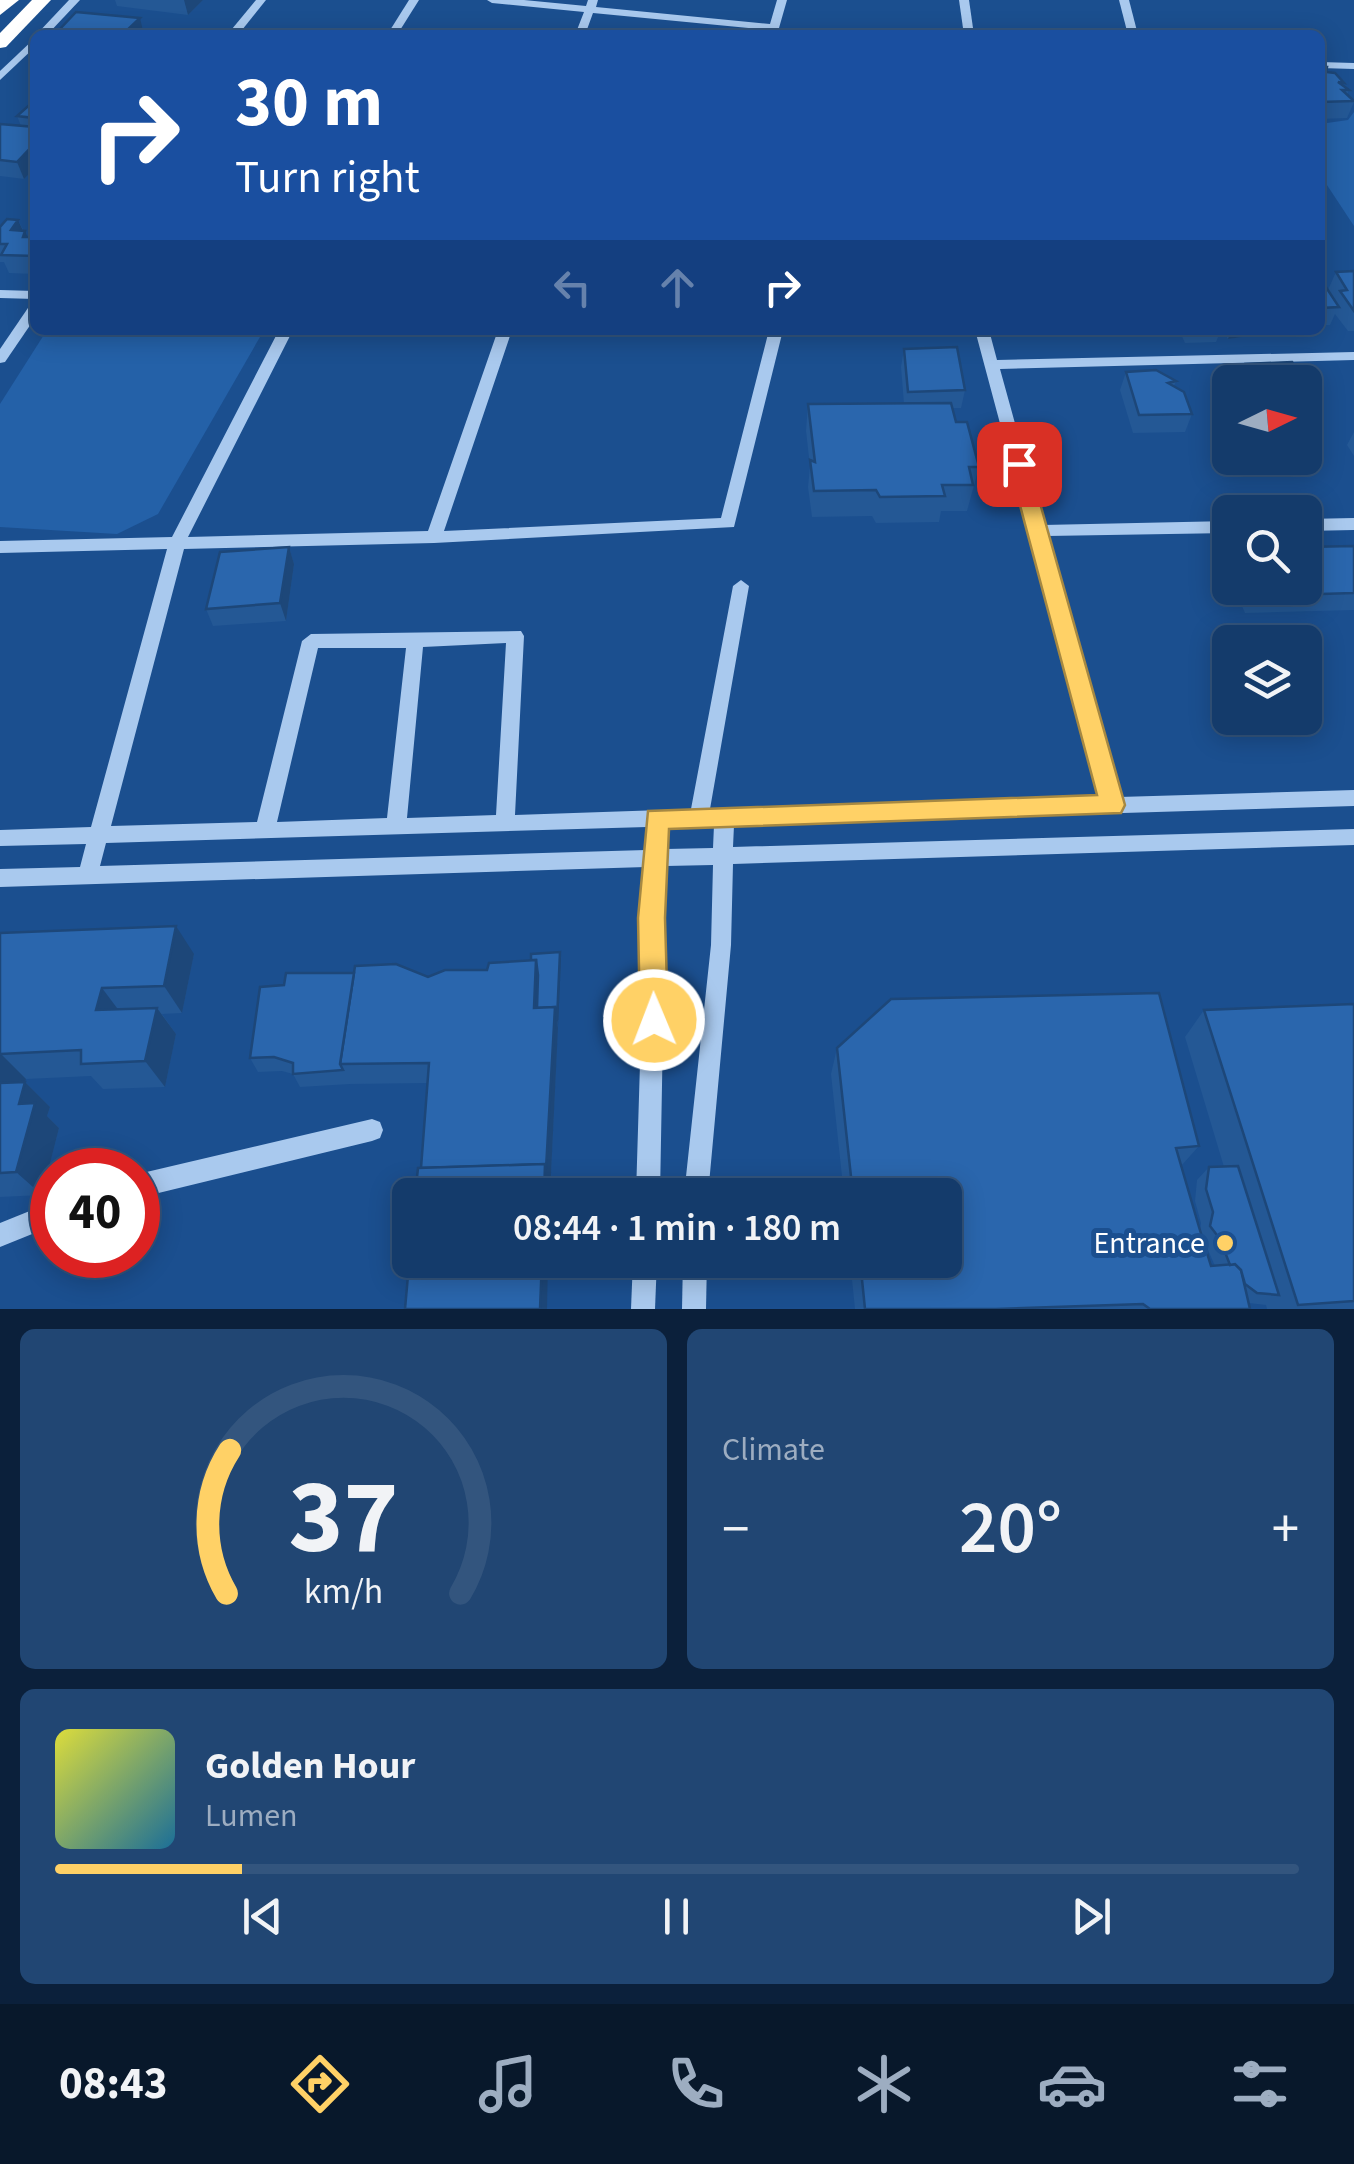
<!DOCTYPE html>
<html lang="en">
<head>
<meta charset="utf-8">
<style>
	body { margin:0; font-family:"Source Sans 3",sans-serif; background:#214673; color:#f1f3f6; height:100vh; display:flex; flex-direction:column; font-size:38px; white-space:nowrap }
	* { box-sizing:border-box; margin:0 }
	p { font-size:32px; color:#9dadc1 }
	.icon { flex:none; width:55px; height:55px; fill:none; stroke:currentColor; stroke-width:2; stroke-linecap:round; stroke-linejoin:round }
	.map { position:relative; height:1309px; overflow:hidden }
	.side { display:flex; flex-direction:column; gap:20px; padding:20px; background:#0b203b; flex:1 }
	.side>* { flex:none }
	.top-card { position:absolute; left:30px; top:30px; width:1295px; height:305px; border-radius:15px; box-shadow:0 5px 25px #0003,0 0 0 2px #33557e; background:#1a4fa0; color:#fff; overflow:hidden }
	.needle { width:65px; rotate:85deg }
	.tools { position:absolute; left:1212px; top:365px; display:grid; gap:20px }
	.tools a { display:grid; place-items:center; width:110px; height:110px; border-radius:15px; background:#143b6b; box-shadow:0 5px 25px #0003,0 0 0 2px #33557e; font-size:50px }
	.speed { position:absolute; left:30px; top:1148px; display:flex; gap:20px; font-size:50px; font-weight:700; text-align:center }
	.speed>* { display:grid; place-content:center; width:130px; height:130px; border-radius:50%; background:#143b6b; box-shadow:0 5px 25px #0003,0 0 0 2px #33557e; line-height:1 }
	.speed .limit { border:15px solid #d22; background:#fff; color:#111 }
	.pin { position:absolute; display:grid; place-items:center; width:85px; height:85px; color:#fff; margin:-42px; border-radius:20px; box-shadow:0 5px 15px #0006 }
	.me { position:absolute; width:110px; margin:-55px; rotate:359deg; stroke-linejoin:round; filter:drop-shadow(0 0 8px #0008) }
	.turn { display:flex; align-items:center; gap:35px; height:210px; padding:0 40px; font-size:45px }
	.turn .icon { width:130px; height:130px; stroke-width:2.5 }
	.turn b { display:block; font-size:70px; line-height:85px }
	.lanes { display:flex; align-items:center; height:95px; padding:0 40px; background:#0003; justify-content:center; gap:50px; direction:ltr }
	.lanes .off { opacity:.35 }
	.big { font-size:75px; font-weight:600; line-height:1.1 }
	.side .widget { flex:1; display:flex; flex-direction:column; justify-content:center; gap:15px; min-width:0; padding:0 35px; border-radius:15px; background:#214673 }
	.side .dial { align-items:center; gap:0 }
	.dial svg { height:260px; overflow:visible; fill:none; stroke:#33557e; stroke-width:7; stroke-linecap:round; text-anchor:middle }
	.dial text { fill:#f1f3f6; stroke:none }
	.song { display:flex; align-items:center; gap:30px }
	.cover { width:120px; height:120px; border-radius:15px; background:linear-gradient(135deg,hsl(60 70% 55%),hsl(200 70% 35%)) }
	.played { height:10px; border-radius:5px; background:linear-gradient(90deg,#ffd166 15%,#33557e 15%) }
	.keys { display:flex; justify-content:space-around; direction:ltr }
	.heat { display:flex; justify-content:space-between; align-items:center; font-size:55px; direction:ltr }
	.side .tiles { flex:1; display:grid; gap:20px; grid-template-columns:1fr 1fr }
	.widget:last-child { grid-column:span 2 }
	.trip { position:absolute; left:392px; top:1178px; width:570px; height:100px; border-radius:15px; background:#143b6b; box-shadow:0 5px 25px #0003,0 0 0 2px #33557e; font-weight:600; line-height:100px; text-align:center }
	.tab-bar { display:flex; height:160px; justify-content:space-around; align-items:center; background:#08182b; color:#9dadc1 }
	.tab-bar .icon { width:70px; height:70px }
	.tab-bar .current { color:#ffd166 }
	.tab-bar b { font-size:45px; color:#f1f3f6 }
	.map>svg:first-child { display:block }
</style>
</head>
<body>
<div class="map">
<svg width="1354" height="1309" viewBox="0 0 1354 1309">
	<rect width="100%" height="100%" fill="#1b4f8f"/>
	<g fill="#2461a8">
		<path d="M1354,112V226L1323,179L1320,124L1348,120Z"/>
		<path d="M47,330H264L158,514L117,534L0,527V404Z"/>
	</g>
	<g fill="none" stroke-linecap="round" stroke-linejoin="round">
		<g fill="#a9c9ee" fill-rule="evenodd">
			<path d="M69,0H80L47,35H36Z"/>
			<path d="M256,0H266L238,35H227Z"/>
			<path d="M409,0H419L397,35H387Z"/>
			<path d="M487,0H524L586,6L588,0H598L596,7L770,24L777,0H787L777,35H767L768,30L593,13L585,35H575L584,12L492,3Z"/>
			<path d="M959,0H969L974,35H964Z"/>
			<path d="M1119,0H1129L1138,35H1128Z"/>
			<path d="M35,38V47L0,80V71Z"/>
			<path d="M1320,62L1354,63V69L1320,68Z"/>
			<path d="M0,290L35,291V299L0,298Z"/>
			<path d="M35,304V318L5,362L0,363V349L30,305Z"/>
			<path d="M279,330H293L188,537L428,531L498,330H512L444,531L721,518L769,330H783L734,527L434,543L184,549L111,826L257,822L302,641L311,634L521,631L524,636L515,815L691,809L733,586L741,580L749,586L710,809L1100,797L975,330H989L997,360L1354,352V360L1000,369L1043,525L1230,521V533L1047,536L1119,797L1354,790V806L734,825L733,847L1354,829V845L733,864L731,945L708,1195H684L711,945L713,865L666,866L660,1195H636L646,867L0,887V869L80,867L86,844L0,846V830L91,827L167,549L0,553V541L172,537ZM506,643L496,815L407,818L423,647ZM318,648H406L387,818L277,822ZM714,825L713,848L666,849L667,827ZM647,827L646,850L100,866L106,843Z"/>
			<path d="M1354,518V530L1305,531V519Z"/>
			<path d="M372,1119L380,1122L383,1130L380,1138L372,1141L138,1198V1174Z"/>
			<path d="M52,1202V1226L0,1247V1223Z"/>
			<path d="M633,1260H657L655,1309H631Z"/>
			<path d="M683,1260H707L706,1309H682Z"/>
		</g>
		<g fill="#fff" fill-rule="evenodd">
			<path d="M0,0H19L0,15Z"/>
			<path d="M32,0H51L6,47L0,48V33Z"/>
		</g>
	</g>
	<g fill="#245895" fill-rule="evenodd">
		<path d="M115,0H203L188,15L117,6Z"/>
		<path d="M60,29L145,34L62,35Z"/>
		<path d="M1320,67L1344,83L1343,86L1349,90L1347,95L1354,102L1347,118L1320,119Z"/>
		<path d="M35,100V168L24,179L0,176V124L21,126L17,116Z"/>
		<path d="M18,220L27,237H35V274L9,273L4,262H0V227Z"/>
		<path d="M1354,271V331H1348L1335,314L1330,325H1320V278L1328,290L1336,272Z"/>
		<path d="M1030,330H1085L1032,336Z"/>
		<path d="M1098,330H1145L1144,332H1099Z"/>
		<path d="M1162,330H1221L1216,342L1185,343L1181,334L1164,335Z"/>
		<path d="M1223,330H1271L1270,333L1228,339Z"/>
		<path d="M904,349L965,390L961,408H952L956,422L979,467L967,511H941L939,522L876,523L872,516L812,517L808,487L810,466L806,431L808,404H904L901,367Z"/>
		<path d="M1246,364L1304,382H1238Z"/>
		<path d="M1126,372L1176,381L1174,386L1192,414L1185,432L1133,433L1120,390Z"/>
		<path d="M1305,384L1319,407L1311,425H1305Z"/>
		<path d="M1354,432V456L1347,445Z"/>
		<path d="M1354,546V610L1245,613L1234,588H1305Z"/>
		<path d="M289,547L294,564L286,621L213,626L206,609Z"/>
		<path d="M1230,556V579L1225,567Z"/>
		<path d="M0,933L194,954L182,1013L162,1014L176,1034L165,1087L103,1089L91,1076L26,1079L25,1082L50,1107L47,1116L59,1128L42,1195L0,1197Z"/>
		<path d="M561,960L550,1195L421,1168L427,1083L350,1084L300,1087L293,1074L282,1071L258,1072L250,1058L428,977Z"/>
		<path d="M1354,1004V1309H1267L1266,1305L1249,1303L1250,1309H855L850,1260H945V1195H844L831,1074L837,1048L1199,1146L1181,1166L1200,1230L1201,1223L1195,1201L1197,1180L1209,1167H1224L1185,1037L1204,1010ZM1204,1244L1208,1250L1215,1266H1211Z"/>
	</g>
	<g fill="#1d4779">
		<path d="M184,0H203L188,15Z"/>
		<path d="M140,18L144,35H122Z"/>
		<path d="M35,143V168L24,179L17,162Z"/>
		<path d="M18,220L24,233L25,231L32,248L11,230Z"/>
		<path d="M1231,330H1271L1270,333L1228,339Z"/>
		<path d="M289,547L294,564L286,621L280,603Z"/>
		<path d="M176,926L194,954L182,1013L164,986Z"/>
		<path d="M560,952L561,960L558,1027L557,1020Z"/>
		<path d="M536,960L539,982L538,1029L534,1008Z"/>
		<path d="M102,988L123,1016L96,1010Z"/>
		<path d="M555,1007L558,1028L550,1195H544Z"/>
		<path d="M157,1008L176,1034L165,1087L145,1061Z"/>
		<path d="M0,1053L26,1079L19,1102L25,1082L50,1107L47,1116L59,1128L42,1195L16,1172L0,1091Z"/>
		<path d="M542,1260H548L547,1309H540Z"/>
	</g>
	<g fill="#2a66ad" stroke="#1d4779" stroke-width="2.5">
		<path d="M76,12L140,18L122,35L60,29Z"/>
		<path d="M1320,67H1327L1326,72L1335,73L1344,83L1338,82L1349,90H1342L1354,101L1320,102Z"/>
		<path d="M35,100V118L17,116Z"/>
		<path d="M0,124L35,127V143L17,162L0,160Z"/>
		<path d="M7,219L18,220L11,230L25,231L23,237H35V256L1,255L7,244H0V227Z"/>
		<path d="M1354,271V311L1340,291L1347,290L1336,272Z"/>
		<path d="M1320,278L1339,307L1320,308Z"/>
		<path d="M957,347L965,390L908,392L904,349Z"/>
		<path d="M1292,362L1304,382H1255L1246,364Z"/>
		<path d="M1156,370L1176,381L1168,383L1184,392L1192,414L1139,415L1126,372Z"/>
		<path d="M1305,384L1319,407L1305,408Z"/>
		<path d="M951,403L956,422H967L979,467H969L973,485H942L945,496L880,497L876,490L814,491L810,460L815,462L808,404Z"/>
		<path d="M1354,546V593L1254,596L1250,588H1305V547Z"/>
		<path d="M289,547L280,603L206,609L220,552Z"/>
		<path d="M176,926L164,986L102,988L96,1010L157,1008L145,1061L81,1064V1050L0,1054V933Z"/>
		<path d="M560,952L557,1020L555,1007L537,1008L538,975L536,960H531V954Z"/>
		<path d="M536,960L534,1008L555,1007L546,1169L545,1164L421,1168L429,1063L340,1064L355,966L396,964L428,977L445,970H487L489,963Z"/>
		<path d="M286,973H354L340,1064L343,1070L293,1074V1063L274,1057L250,1058L260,987L284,985Z"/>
		<path d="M1159,993L1199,1146L1176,1148L1199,1227L1211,1266L1235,1264L1241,1270L1250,1309H1150L1143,1304L996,1309H865L860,1260H945V1195H853L837,1048L891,999Z"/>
		<path d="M1354,1004V1301L1298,1305L1204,1010Z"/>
		<path d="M25,1082L19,1104L35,1103L16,1172L0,1173V1083Z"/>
		<path d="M545,1164L544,1195H415L418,1168Z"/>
		<path d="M1238,1166L1279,1295L1257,1293L1245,1284L1241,1270L1235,1264L1230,1265L1220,1239L1210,1226L1213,1212L1206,1189L1209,1167Z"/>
		<path d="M410,1253V1260H542L540,1309H405Z"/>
	</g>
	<path fill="#ffd166" stroke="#a68842" stroke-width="2.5" d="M1019,458L1029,464L1125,805L1121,813L669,829L665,918L668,1020L664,1029L654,1033L644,1029L640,1020L638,918L648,811L1097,795L1009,464Z"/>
	<circle fill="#ffd166" stroke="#1b4f8f" stroke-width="4" cx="1225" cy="1243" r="10"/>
	<g text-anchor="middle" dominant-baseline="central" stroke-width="10" stroke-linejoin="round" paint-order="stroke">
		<g font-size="30" fill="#fff" stroke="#1b4f8f" text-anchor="end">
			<text x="1205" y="1243">Entrance</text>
		</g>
	</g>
</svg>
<div class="tools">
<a><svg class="needle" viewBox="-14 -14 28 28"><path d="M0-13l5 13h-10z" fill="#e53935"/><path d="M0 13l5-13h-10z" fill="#9dadc1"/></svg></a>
<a><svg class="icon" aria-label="search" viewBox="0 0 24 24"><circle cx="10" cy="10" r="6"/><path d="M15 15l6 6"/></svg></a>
<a><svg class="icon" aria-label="layers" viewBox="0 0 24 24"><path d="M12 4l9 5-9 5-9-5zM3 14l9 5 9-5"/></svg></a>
</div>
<div class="speed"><div class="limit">40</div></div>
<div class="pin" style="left:1019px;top:464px;background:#d93025"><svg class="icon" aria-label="arrive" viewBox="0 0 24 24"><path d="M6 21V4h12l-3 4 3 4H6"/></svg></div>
<svg class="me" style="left:654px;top:1020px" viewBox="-20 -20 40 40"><circle r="17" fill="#ffd166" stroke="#fff" stroke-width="3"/><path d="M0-11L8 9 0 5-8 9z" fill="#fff"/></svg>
<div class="trip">08:44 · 1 min · 180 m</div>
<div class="top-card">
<div class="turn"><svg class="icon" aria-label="right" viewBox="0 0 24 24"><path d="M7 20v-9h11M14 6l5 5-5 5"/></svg><div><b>30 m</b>Turn right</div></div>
<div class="lanes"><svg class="icon off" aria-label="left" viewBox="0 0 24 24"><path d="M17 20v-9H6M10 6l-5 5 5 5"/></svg><svg class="icon off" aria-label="ahead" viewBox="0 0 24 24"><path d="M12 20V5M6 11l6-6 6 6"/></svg><svg class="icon" aria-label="right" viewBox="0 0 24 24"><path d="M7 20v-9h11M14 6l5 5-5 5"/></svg></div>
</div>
</div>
<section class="side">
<div class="tiles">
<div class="widget dial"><svg viewBox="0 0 100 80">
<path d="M14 69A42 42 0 1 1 86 69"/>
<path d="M14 69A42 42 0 0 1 15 25" stroke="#ffd166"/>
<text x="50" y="56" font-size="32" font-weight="700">37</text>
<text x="50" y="72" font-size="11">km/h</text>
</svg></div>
<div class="widget"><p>Climate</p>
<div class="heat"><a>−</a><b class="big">20°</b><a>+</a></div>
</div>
<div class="widget">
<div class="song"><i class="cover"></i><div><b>Golden Hour</b><p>Lumen</p></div></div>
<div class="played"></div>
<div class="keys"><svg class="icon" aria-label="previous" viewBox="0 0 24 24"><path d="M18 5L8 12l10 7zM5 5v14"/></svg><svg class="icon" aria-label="pause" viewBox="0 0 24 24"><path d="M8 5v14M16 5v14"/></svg><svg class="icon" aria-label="next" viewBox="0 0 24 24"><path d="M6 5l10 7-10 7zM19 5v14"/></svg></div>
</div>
</div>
</section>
<nav class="tab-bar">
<b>08:43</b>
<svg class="icon current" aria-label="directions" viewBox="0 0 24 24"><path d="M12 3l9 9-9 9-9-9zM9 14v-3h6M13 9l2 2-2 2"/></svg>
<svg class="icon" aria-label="music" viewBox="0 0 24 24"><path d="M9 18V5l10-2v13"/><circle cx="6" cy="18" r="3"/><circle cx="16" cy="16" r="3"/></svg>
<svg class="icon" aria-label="phone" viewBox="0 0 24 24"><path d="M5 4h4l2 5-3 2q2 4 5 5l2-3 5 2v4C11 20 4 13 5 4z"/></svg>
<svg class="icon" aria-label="climate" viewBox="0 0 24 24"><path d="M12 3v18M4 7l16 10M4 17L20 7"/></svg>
<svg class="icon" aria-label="car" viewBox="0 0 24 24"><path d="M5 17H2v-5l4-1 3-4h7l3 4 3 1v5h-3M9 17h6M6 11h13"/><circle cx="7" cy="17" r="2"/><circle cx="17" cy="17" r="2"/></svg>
<svg class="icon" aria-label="filters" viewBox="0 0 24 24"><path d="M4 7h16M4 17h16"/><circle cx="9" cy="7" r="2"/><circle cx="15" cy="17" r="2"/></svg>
</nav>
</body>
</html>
